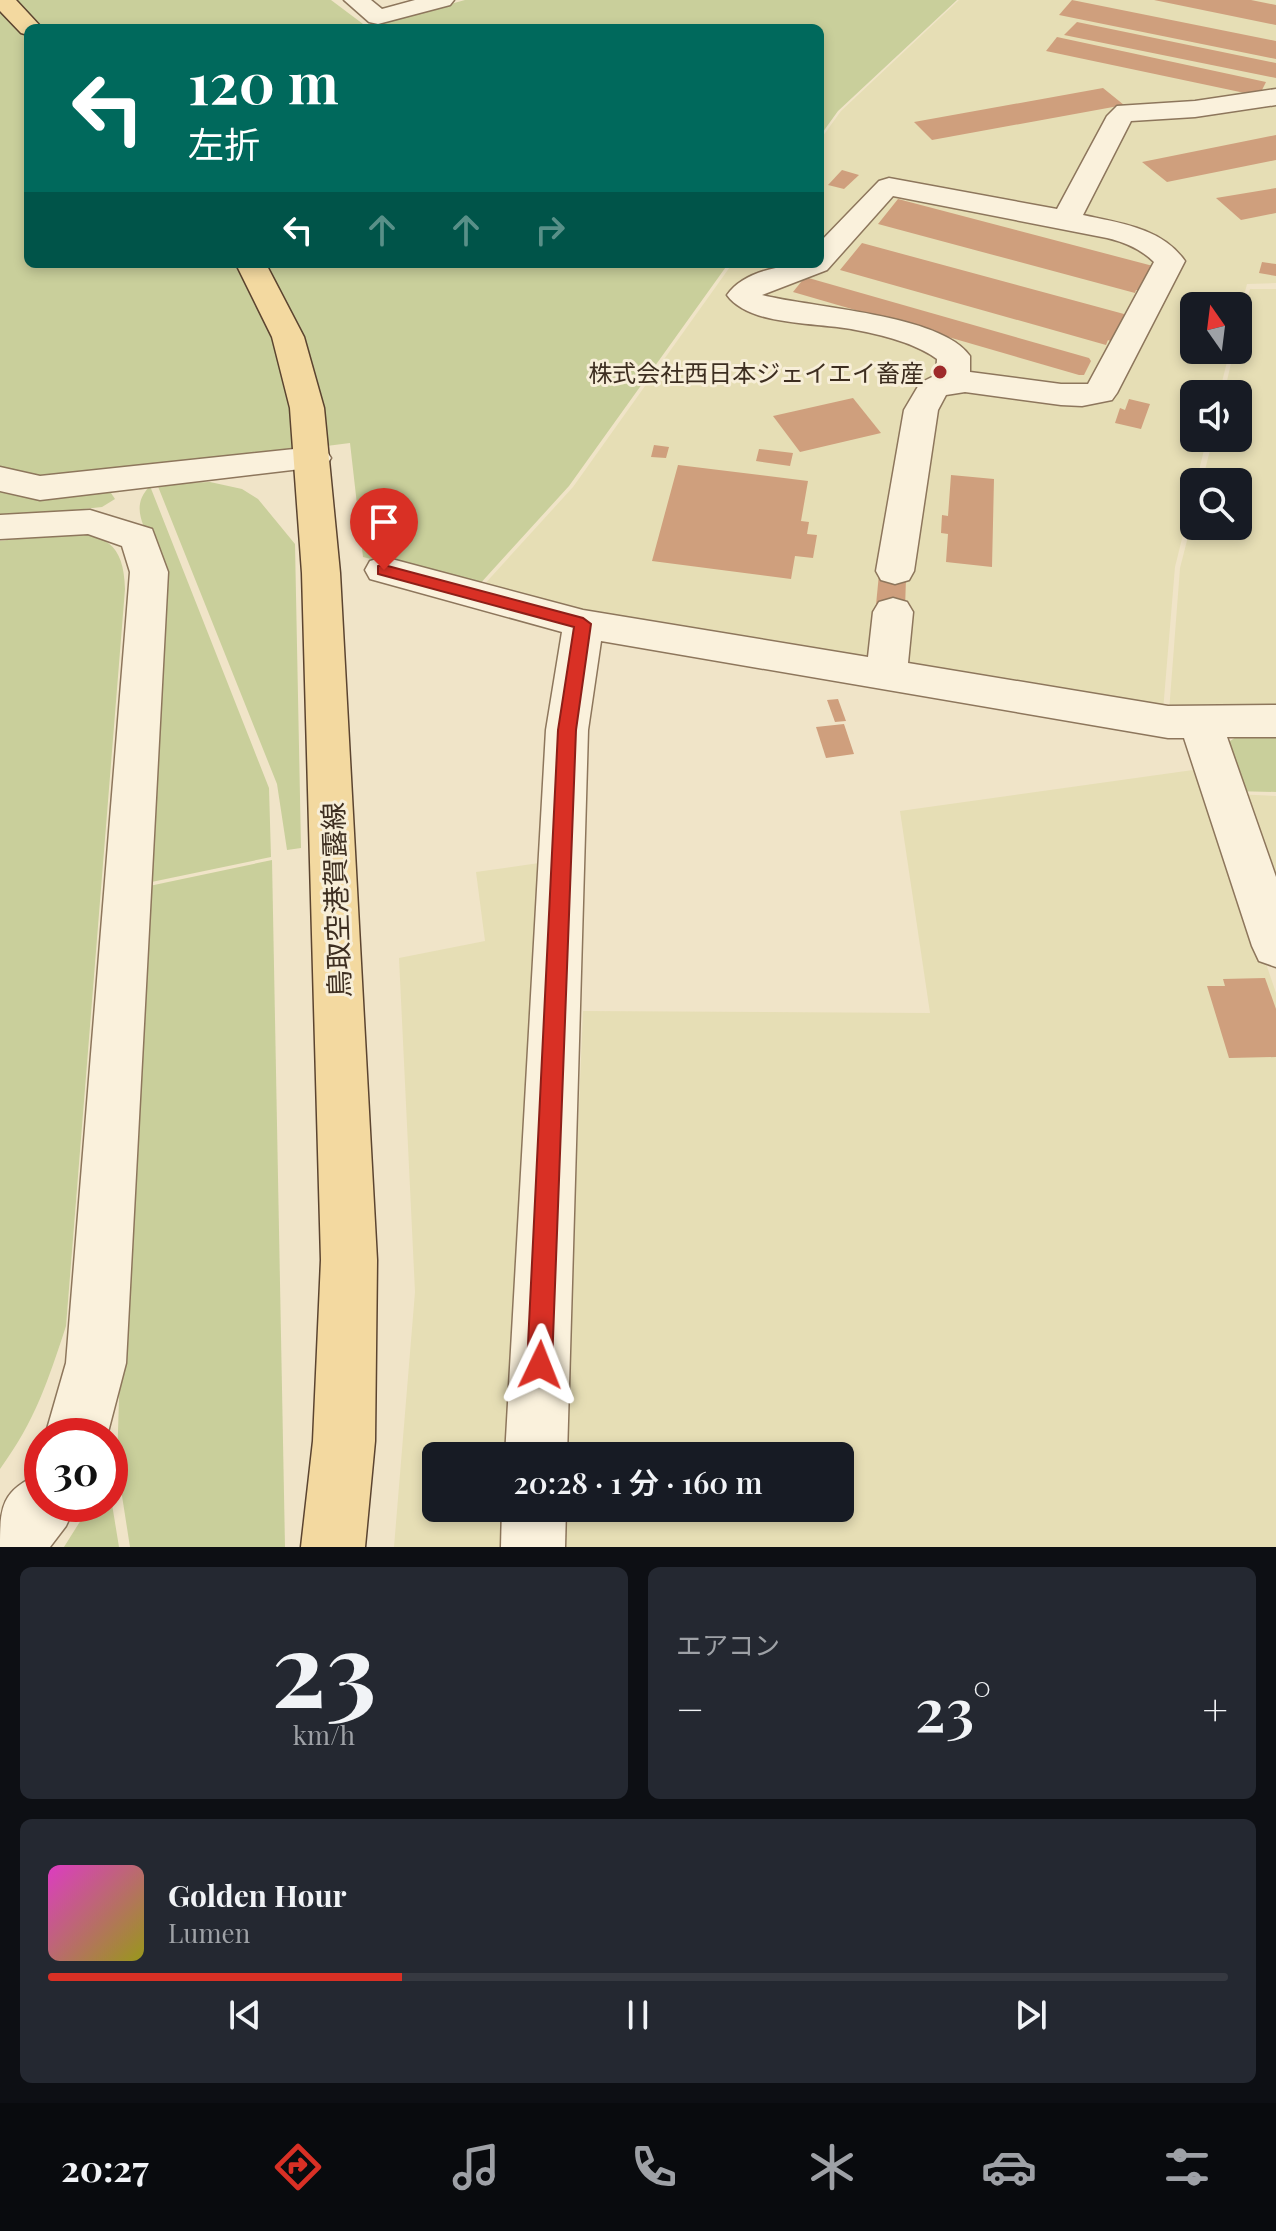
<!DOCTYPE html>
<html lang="ja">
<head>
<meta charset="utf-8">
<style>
	body { margin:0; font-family:"Playfair Display","Noto Sans JP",serif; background:#242831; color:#f1f3f6; height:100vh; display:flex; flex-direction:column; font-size:30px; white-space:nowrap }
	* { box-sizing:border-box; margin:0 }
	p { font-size:26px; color:#9ea1a6 }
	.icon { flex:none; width:44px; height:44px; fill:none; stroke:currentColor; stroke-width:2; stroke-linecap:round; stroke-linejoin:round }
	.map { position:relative; height:1547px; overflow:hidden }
	.side { display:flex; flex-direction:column; gap:20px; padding:20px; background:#0d0f14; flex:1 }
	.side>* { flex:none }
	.top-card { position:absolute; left:24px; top:24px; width:800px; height:244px; border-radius:12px; box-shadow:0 4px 12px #0003; background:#00695c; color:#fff; overflow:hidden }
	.needle { width:52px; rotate:346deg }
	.controls { position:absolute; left:1180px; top:292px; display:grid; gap:16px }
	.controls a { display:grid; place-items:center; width:72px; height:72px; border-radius:12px; background:#171b24; box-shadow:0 4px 12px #0003; font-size:40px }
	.speed { position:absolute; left:24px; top:1418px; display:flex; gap:16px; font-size:40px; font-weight:700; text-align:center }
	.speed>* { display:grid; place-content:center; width:104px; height:104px; border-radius:50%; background:#171b24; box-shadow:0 4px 12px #0003; line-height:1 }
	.speed .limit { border:12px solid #d22; background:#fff; color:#111 }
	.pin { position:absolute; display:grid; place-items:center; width:68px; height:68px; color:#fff; margin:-82px -34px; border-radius:50% 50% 50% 0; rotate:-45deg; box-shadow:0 0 8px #0007 }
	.pin .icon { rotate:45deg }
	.me { position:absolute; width:88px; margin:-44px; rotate:2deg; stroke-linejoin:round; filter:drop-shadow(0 0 6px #0008) }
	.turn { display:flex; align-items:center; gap:28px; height:168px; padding:0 32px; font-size:36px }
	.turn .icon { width:104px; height:104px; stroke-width:2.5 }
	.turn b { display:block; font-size:56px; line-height:68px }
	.lanes { display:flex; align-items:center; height:76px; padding:0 32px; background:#0003; justify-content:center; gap:40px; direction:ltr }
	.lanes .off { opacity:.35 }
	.big { font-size:60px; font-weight:600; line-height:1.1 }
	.side .tile { flex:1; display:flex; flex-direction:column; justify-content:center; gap:12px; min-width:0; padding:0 28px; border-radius:12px; background:#242831 }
	.side .dial { align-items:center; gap:0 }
	.dial b { font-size:104px; line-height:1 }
	.song { display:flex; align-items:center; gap:24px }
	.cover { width:96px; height:96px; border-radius:12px; background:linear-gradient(135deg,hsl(310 70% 55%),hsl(60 70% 35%)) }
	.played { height:8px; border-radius:4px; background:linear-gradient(90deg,#d93025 30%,#363941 30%) }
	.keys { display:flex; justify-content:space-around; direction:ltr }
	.heat { display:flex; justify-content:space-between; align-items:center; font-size:44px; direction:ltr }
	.side .tiles { flex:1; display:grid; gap:20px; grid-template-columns:1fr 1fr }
	.tile:last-child { grid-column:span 2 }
	.trip { position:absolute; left:422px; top:1442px; width:432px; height:80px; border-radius:12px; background:#171b24; box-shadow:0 4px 12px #0003; font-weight:600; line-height:80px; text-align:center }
	.dock { display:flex; height:128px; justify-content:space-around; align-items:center; background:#090b0e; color:#9ea1a6 }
	.dock .icon { width:56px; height:56px }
	.dock .selected { color:#d93025 }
	.dock b { font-size:36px; color:#f1f3f6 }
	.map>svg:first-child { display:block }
</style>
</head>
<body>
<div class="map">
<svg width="1276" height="1547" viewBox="0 0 1276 1547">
	<rect width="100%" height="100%" fill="#f0e4c8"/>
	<g fill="#e6deb5">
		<path d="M959,0H1276V283L1247,284L1238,319V306H1194V350H1230L1219,394H1194V438H1207L1175,567L1163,711L578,612L481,588L573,487L732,264H820V140L841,111Z"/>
		<path d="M1250,289H1276V714L1169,712L1180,568L1194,513V526H1238V482H1202L1213,438H1238V394H1224L1234,350H1238V336Z"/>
		<path d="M1200,769L1276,993V1547H561L562,1508H840V1456H564L583,1011L930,1013L900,811Z"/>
		<path d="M1233,794L1276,796V917Z"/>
		<path d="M553,861L521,1456H436V1508H518L516,1547H394L415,1292L399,958L485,941L476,872Z"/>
	</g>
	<g fill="#c9cf9b">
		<path d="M0,0H331L367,27L465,0H957L838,111L820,136V28H28V264H728L569,486L478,586L363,557L350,443L51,481L0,469Z"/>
		<path d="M210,482L242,489L258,499L295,544L301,848L287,850L277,784L157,484Z"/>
		<path d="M150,486L269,788L271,857L137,885L152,544C142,523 131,505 150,486Z"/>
		<path d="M0,489L101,490L111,493L115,499L102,507L0,518Z"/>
		<path d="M61,533C105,533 124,543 125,589L66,1326C48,1381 35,1421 0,1469V541Z"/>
		<path d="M1242,733H1276V792L1233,791L1227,743Z"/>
		<path d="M272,860L285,1547H130L117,1464L135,889Z"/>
		<path d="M110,1492L119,1547H64L91,1504H110Z"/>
	</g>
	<g fill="#cf9f7d">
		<path d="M1072,0L1276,41V59L1059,15Z"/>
		<path d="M1154,0H1251L1276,5V25Z"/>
		<path d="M1077,22L1276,63V78L1064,35Z"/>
		<path d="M1057,37L1266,82L1259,96L1046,51Z"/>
		<path d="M1103,88L1124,105L932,140L914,122Z"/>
		<path d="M1276,135V160L1167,182L1142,162Z"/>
		<path d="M842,170L859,175L844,189L828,185Z"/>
		<path d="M1276,188V213L1241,220L1216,198Z"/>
		<path d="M898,199L1153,266L1142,291L1136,290L1135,293L878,224Z"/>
		<path d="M862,243L1124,314L1126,317L1112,342L1108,340L1106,345L840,270Z"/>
		<path d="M1262,262L1276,264V276L1259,273Z"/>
		<path d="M805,277L1089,358L1091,361L1084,375H1079L793,292Z"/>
		<path d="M853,398L881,433L800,452L773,416Z"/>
		<path d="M1129,399L1150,404L1141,429L1115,423L1120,408L1125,410Z"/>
		<path d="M654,445L669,447L666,458L651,457Z"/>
		<path d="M759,449L793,453L790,466L756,461Z"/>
		<path d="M678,465L808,481L801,521L809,522L807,534L817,535L813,558L795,556L791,579L652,561Z"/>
		<path d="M951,475L994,479L992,567L946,562L948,534L941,533L942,515L948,516Z"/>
		<path d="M879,574L906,577L905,609L876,605Z"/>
		<path d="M838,699L846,721L835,722L827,700Z"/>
		<path d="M844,724L854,754L826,758L816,727Z"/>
		<path d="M1265,978L1276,1009V1057L1229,1058L1207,986H1225L1223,979Z"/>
	</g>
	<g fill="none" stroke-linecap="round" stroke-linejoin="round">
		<g stroke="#8d765c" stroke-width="3">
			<g id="minor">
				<path d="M344,0H371L382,9L415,0H454L450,5L378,24L369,22Z"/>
				<path d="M1276,89V105L1195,117L1131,121L1083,215C1120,223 1162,228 1185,261L1117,393L1112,400L1082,406L1061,405L965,392L946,395L938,410L914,571L909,580L895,584L881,580L876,571L904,410L920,383L936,375L937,359C915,343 883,335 856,330C820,322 750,327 727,295C746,268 791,264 820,264V242L879,181L889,178L1057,209L1107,116L1117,106L1195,101ZM893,196L1107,238C1124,242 1141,249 1154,262L1088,384H1061L970,372V356C941,314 812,308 762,295L827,270Z"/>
				<path d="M313,447L326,450L331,458L326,466L40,500L0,491V467L40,476Z"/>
				<path d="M90,510L152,529L168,572L126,1363L107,1436H45L66,1363L130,572L122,546L88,534L0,539V515Z"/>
				<path d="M384,557L583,610L868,657L873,612L879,602L893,598L907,602L913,612L908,663L1168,706L1276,705V737H1227L1276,877V967L1259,961L1252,946L1184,738H1168L601,641L588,730L567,1456H505L546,730L562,632L370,579L365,570L370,561Z"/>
				<path d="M42,1473V1504H76L66,1526L50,1547H0C0,1507 1,1490 42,1473Z"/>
				<path d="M502,1508H566L565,1547H501Z"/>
			</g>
		</g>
		<g stroke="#5b4430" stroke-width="3">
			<g id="major">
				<path d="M0,0H16L42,28H28V35L21,33L0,11Z"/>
				<path d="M236,264H266L304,337L324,408L340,573L377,1260L375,1441L365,1547H301L313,1441L321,1260L302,573L290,408L272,337Z"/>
			</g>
		</g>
		<use href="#minor" fill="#faf1dc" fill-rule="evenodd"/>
		<use href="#major" fill="#f3d9a0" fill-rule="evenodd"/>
	</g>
	<path fill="#d93025" stroke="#8d1f18" stroke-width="2" d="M384,565L583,618L591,624L576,730L552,1365L549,1373L540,1377L531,1373L527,1365L558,730L574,627L378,574V566Z"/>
	<circle fill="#9e2a2b" stroke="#f7eed8" stroke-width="3" cx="940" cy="372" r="8"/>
	<g text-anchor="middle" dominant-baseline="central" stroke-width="6" stroke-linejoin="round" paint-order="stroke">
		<g font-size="24" fill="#3d2e20" stroke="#f7eed8" text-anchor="end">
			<text x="924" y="372">株式会社西日本ジェイエイ畜産</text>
		</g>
		<g font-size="28" fill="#3d2e20" stroke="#f7eed8">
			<text transform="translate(335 900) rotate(-92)">鳥取空港賀露線</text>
		</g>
	</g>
</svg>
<div class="controls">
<a><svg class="needle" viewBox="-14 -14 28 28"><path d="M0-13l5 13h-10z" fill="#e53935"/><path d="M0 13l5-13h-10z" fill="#9ea1a6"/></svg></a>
<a><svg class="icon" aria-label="sound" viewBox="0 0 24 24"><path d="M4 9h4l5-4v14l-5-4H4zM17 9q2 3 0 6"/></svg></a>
<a><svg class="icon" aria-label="search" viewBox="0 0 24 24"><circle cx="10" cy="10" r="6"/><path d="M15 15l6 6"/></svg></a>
</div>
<div class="speed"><div class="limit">30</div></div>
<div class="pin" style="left:384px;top:570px;background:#d93025"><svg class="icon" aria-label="arrive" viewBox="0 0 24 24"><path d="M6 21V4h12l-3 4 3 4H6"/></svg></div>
<svg class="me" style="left:540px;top:1365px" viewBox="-20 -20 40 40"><path d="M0-17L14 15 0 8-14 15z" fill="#d93025" stroke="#fff" stroke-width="4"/></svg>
<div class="trip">20:28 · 1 分 · 160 m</div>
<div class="top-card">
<div class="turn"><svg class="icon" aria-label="left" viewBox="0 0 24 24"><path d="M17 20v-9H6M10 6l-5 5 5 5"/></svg><div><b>120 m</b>左折</div></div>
<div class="lanes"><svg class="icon" aria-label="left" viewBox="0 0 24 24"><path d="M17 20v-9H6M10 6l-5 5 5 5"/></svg><svg class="icon off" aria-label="ahead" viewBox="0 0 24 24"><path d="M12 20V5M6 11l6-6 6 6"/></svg><svg class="icon off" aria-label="ahead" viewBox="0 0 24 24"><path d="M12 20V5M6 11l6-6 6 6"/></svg><svg class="icon off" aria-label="right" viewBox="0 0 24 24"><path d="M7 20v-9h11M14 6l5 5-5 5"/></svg></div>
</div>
</div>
<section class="side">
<div class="tiles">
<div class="tile dial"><b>23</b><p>km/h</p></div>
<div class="tile"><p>エアコン</p>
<div class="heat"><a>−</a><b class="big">23°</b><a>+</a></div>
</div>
<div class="tile">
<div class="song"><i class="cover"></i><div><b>Golden Hour</b><p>Lumen</p></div></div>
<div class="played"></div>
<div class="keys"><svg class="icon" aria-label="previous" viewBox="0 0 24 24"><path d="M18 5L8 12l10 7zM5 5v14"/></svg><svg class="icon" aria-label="pause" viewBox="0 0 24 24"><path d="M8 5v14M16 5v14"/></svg><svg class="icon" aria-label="next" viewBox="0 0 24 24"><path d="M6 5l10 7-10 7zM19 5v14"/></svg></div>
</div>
</div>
</section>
<nav class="dock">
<b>20:27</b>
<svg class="icon selected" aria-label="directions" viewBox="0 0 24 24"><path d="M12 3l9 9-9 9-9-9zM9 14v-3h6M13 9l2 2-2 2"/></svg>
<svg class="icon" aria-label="music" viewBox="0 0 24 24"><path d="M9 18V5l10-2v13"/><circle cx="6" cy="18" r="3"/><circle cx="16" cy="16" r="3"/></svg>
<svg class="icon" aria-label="phone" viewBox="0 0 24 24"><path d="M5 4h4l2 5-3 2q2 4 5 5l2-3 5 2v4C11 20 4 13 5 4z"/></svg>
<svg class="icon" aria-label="climate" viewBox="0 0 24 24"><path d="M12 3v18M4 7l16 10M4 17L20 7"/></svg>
<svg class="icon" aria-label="car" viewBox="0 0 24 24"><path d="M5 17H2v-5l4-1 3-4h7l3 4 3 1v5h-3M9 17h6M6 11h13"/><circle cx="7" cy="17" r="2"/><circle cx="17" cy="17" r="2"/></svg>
<svg class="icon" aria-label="filters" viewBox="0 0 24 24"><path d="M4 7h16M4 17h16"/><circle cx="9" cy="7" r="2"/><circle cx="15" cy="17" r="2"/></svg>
</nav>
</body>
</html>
